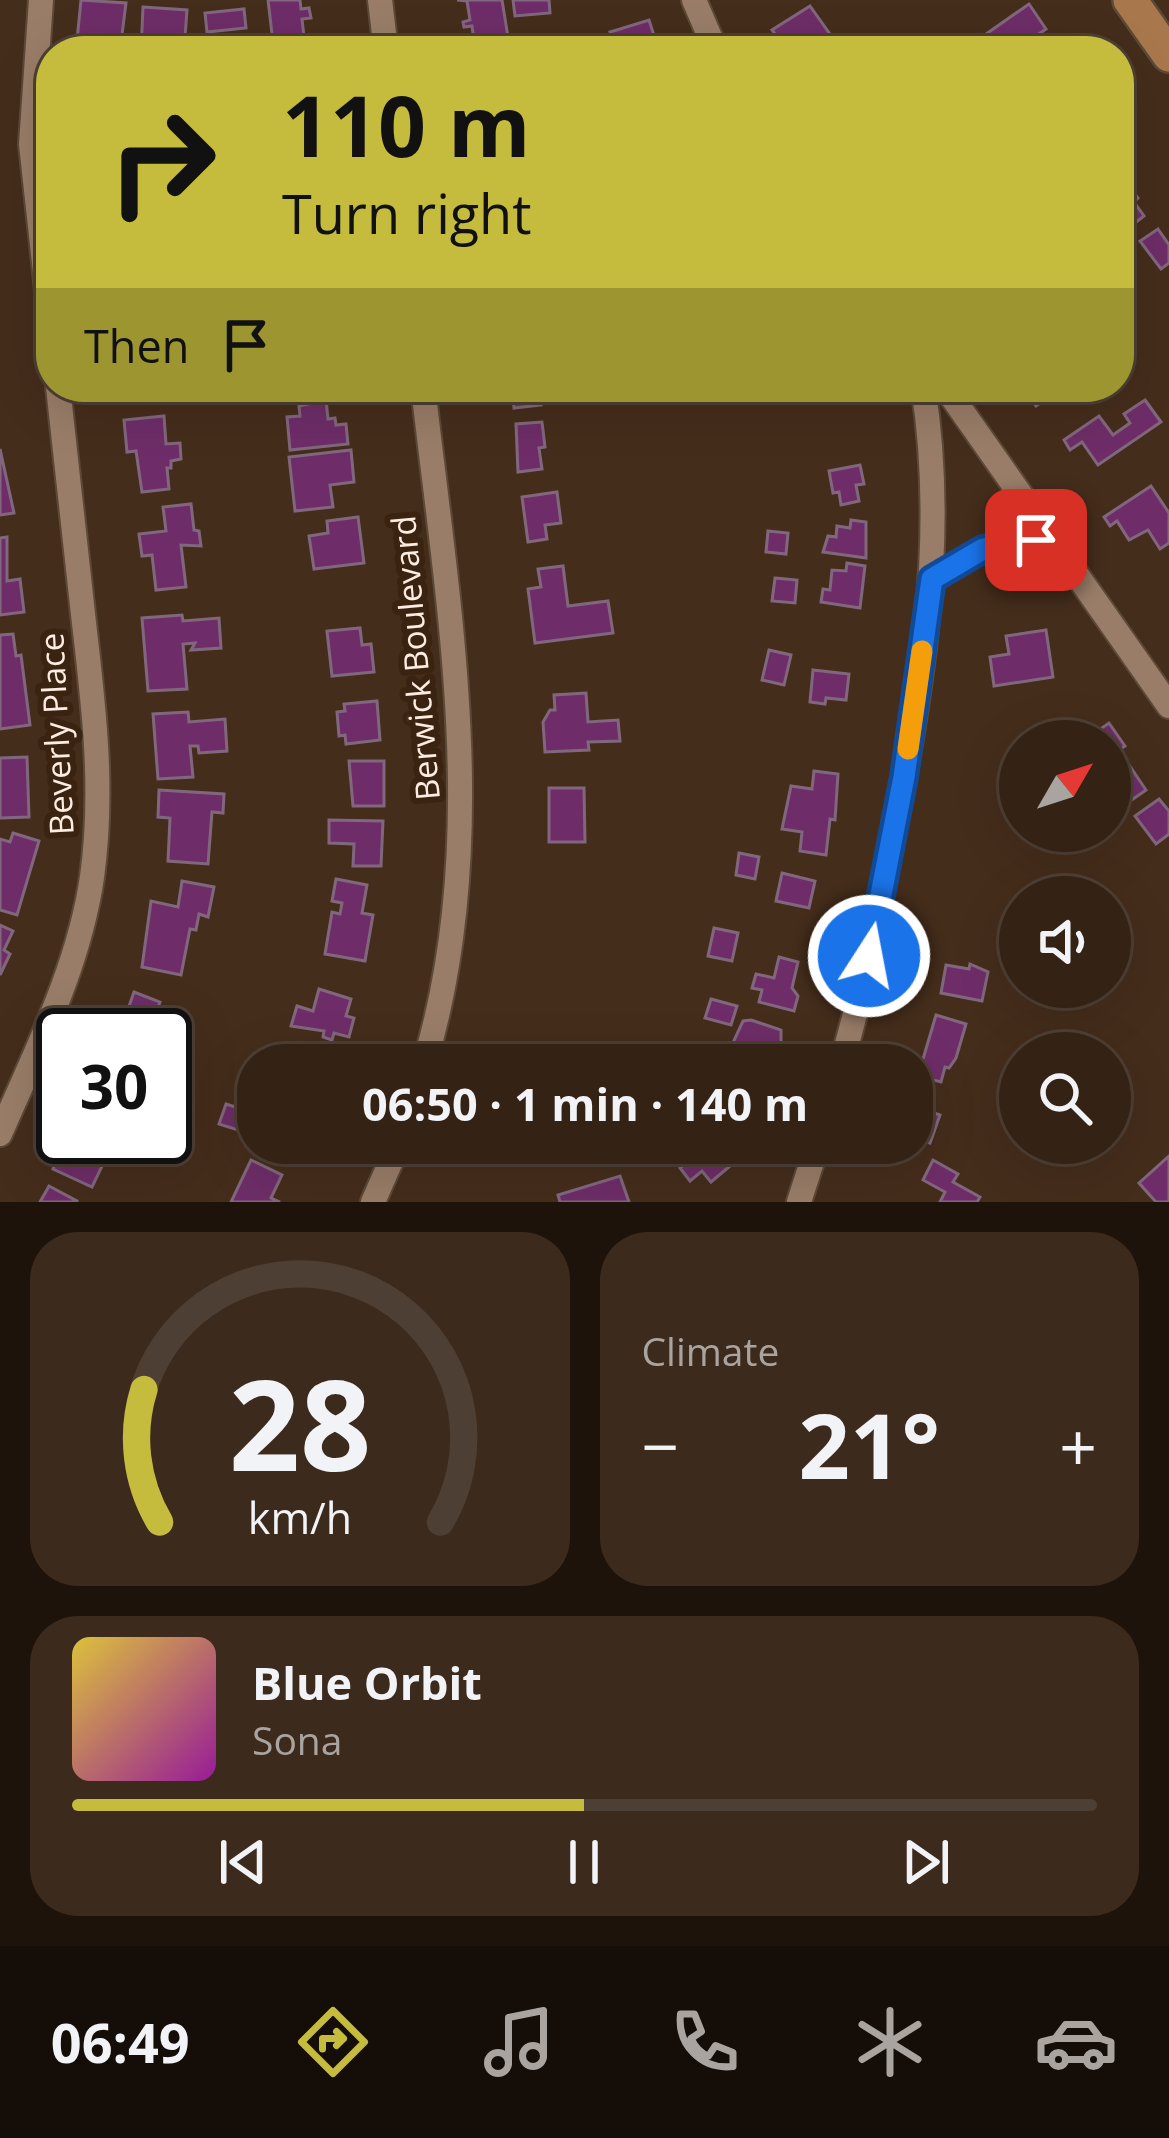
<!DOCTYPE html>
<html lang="en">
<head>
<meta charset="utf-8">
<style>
	body { margin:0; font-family:"Open Sans",sans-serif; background:#3c2a1d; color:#f1f3f6; height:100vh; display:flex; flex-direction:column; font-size:45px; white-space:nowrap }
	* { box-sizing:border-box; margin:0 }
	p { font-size:39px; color:#a9a4a0 }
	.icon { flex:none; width:66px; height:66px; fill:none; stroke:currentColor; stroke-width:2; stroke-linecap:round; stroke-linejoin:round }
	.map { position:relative; height:1202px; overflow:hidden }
	.drawer { display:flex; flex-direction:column; gap:30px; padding:30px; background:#1d130b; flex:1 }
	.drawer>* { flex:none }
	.hud { position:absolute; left:36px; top:36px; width:1098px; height:366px; border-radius:48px; box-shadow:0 12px 48px #0002,0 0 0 3px #4e3f34; background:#c5bc3d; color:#111; overflow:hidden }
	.needle { width:78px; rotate:51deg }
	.buttons { position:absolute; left:999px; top:720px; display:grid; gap:24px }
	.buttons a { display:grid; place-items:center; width:132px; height:132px; border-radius:50%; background:#342214; box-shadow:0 12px 48px #0002,0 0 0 3px #4e3f34; font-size:60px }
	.speed { position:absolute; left:36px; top:1008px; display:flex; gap:24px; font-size:60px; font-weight:700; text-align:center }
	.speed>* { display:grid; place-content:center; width:156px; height:156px; border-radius:50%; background:#342214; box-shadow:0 12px 48px #0002,0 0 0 3px #4e3f34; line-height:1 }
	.speed .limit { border:6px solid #111; border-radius:18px; background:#fff; color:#111 }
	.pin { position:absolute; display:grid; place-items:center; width:102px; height:102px; color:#fff; margin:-51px; border-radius:24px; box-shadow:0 6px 18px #0006 }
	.me { position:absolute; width:132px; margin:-66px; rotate:11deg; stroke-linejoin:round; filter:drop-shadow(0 0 9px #0008) }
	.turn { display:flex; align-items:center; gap:42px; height:252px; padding:0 48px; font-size:54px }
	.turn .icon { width:156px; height:156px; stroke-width:2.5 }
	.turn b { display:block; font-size:84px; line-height:102px }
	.then { display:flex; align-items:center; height:114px; padding:0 48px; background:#0003; gap:24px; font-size:45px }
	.big { font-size:90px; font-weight:700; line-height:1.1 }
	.drawer .card { flex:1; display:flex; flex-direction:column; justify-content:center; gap:18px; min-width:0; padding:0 42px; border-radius:48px; background:#3c2a1d }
	.drawer .dial { align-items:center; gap:0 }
	.dial svg { height:312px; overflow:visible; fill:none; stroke:#4e3f34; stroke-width:7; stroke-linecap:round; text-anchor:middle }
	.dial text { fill:#f1f3f6; stroke:none }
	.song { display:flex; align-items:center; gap:36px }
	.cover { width:144px; height:144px; border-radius:18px; background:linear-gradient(135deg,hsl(50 70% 55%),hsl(300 70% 35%)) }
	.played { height:12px; border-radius:6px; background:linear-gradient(90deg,#c5bc3d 50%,#4e3f34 50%) }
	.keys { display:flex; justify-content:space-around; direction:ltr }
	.heat { display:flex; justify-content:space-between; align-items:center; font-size:66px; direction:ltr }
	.drawer .tiles { flex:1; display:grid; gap:30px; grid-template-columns:1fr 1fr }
	.card:last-child { grid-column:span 2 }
	.trip { position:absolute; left:237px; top:1044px; width:696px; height:120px; border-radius:48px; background:#342214; box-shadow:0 12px 48px #0002,0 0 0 3px #4e3f34; font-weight:700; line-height:120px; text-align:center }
	.tabs { display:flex; height:192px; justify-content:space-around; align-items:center; background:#150e08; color:#a9a4a0 }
	.tabs .icon { width:84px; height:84px }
	.tabs .current { color:#c5bc3d }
	.tabs b { font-size:54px; color:#f1f3f6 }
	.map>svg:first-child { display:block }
</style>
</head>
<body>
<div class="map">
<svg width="1169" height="1202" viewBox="0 0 1169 1202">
	<rect width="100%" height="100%" fill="#452d1b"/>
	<g fill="#6e2d68" stroke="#81677d" stroke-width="3">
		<path d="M81,0L126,3L120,51L76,50Z"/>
		<path d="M268,0H300L301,9L309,8L311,18L302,19L304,37L313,35L315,48L274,51Z"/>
		<path d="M457,0H502L508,37L474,41L472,26L464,27L463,22L470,20L467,1Z"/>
		<path d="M513,0H549L550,13L515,16Z"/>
		<path d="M1029,4L1046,29L1014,51H1004L1001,47L995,51H966L962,45L977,35L979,39Z"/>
		<path d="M810,6L832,37L813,51H797L794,47L788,51L772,30Z"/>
		<path d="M143,7L187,10L184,51H141Z"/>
		<path d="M244,9L246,28L207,32L205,13Z"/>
		<path d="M649,20L659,51H616L610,32Z"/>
		<path d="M1119,173L1138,198L1134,202L1144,216L1126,230L1119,220Z"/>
		<path d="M1158,229L1169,245V263L1161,269L1140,241Z"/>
		<path d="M120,387H163L164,395L121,400Z"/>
		<path d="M512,387H553L554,392L539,394L541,405L514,408Z"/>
		<path d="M1022,387H1062L1036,406Z"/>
		<path d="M326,400L328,419L335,418L336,425L346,424L348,444L290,450L287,417L300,416L299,406Z"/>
		<path d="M1145,400L1161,422L1098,465L1082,442L1070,450L1064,440L1099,416L1113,435L1130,423L1124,414Z"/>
		<path d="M164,416L166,444L180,443L181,459L171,461V468H167L169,489L142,492L136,451L127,452L124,420Z"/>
		<path d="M542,422L545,447L539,448L542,469L518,472L516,424Z"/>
		<path d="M0,449L14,513L0,515Z"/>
		<path d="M351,450L354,482L330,485L333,507L295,511L289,457Z"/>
		<path d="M860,465L864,484L856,485L859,501L841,505L839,492L833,493L829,471Z"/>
		<path d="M1151,486L1169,513V543L1160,549L1148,530L1129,540L1117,521L1110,526L1104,517Z"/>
		<path d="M557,492L561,523L545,525L547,539L528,542L522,497Z"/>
		<path d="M191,504L194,530L199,531L201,546L181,545L186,587L156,590L152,555L142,556L139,534L166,531L163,507Z"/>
		<path d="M358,517L364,563L314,569L309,536L328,533L327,521Z"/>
		<path d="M851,520L866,522V558L823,552L828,536L836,537L837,526L850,528Z"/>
		<path d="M768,531L788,533L786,554L766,552Z"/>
		<path d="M7,537V581L20,579L24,612L0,615V538Z"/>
		<path d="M847,563L865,566L860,608L821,602L823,589L830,590L832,570L846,571Z"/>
		<path d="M563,566L568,606L608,601L613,633L535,643L528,589L541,587L538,569Z"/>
		<path d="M775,578L797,580L795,603L772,601Z"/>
		<path d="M182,615L183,621L219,618L221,648L191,650L195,643L183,644L187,689L148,691L142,618Z"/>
		<path d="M360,628L362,645L371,644L374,672L332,676L327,631Z"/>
		<path d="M1046,630L1053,677L994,686L990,657L1009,654L1006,636Z"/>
		<path d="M13,634L16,656L21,655L30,725L0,729V635Z"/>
		<path d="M769,650L791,655L784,685L762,680Z"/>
		<path d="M813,670L849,674L846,700L826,698L825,704L810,702Z"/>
		<path d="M586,693L588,722L618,720L620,741L588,742L589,750L545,752L543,722L550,710H555L554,695Z"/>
		<path d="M377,701L380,740L346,744L345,735L339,736L337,712L345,711L344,704Z"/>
		<path d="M188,712L189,722L225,719L227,751L199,753L198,746H190L193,777L158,779L153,714Z"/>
		<path d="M1109,723L1125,746L1119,750L1146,790L1120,808L1110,794V741H1083Z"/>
		<path d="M27,757L29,817L0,818V758Z"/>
		<path d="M349,761H384V806H353Z"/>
		<path d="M814,771L838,774L835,820L830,819L826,855L800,851L802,832L782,829L791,786L812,789Z"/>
		<path d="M549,788H584L585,842H549Z"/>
		<path d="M159,790L224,794L223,813L212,812L208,864L168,861L170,818L158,817Z"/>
		<path d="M1159,799L1169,811V834L1156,844L1135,816Z"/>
		<path d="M329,820L383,821L381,866H353L354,844L329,843Z"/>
		<path d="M13,833L39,841L17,915L0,910V839L10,842Z"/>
		<path d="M739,853L759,857L755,879L736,875Z"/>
		<path d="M782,873L815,881L809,908L776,901Z"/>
		<path d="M336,879L367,885L362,913L373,915L365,961L325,954L332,912L340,914L342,903L332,901Z"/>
		<path d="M182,881L214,887L208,917L199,914L196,930L190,929L181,975L142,967L151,901L178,907Z"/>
		<path d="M0,925L13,931L4,950L10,954L0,975Z"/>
		<path d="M714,928L738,933L732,961L708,956Z"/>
		<path d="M779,957L798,962L792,988L798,996L794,1011L759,1002L762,990L752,988L756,974L774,978Z"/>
		<path d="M970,964L988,972L982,1001L941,993L946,965L969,969Z"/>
		<path d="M319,989L351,999L346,1016L354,1018L349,1037L334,1033L332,1040L323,1037L324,1031L291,1026L297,1006L313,1011Z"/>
		<path d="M134,992L160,1002L150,1030L157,1035H113L119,1016L125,1018Z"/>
		<path d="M711,999L737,1006L731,1025L705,1018Z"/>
		<path d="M936,1015L966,1024L956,1058L949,1068L945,1067L941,1082L918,1076Z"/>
		<path d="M751,1020L781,1030V1044L776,1045L769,1065H753L756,1055L731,1047L743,1021Z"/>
		<path d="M226,1104L248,1111L241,1131L219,1124Z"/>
		<path d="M916,1107L940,1115L930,1143L912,1137Z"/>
		<path d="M71,1137H116L92,1187L53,1169L66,1139Z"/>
		<path d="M492,1143H553L548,1162L512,1148L507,1162L487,1155Z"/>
		<path d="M710,1143L723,1147L733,1143L743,1155L711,1182L702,1171L690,1181L680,1168Z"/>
		<path d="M1169,1156V1202H1156L1139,1183Z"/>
		<path d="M251,1160L282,1175L271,1198L280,1202H231Z"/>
		<path d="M933,1160L958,1174L953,1182L980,1197L977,1202H940L945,1192L923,1180Z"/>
		<path d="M620,1176L629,1202H560L558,1195Z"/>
		<path d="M49,1186L77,1201V1202H40Z"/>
	</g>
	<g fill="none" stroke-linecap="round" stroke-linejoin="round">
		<g stroke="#5d4938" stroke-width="28">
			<g id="street">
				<path d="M41,0L31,144L51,327"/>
				<path d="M380,0L386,51"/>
				<path d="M694,0L716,51"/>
				<path d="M423,387C449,613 491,843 424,1065"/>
				<path d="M945,387L1169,706"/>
				<path d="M932,579C971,553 1010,532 1058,547"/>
				<path d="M841,1065C862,994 876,923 890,851C920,699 948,541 923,387"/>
				<path d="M0,1134C36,1051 79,967 92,877C104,791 94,708 84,623C75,544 67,466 58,387"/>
				<path d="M373,1202L399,1143"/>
				<path d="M799,1202L818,1143"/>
			</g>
		</g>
		<g stroke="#5d4938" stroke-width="38">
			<path id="secondary" d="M1130,0L1169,55"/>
		</g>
		<use href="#street" stroke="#997d68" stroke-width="24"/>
		<use href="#secondary" stroke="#a8784c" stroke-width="33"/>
	</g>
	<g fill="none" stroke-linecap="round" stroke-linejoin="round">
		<g stroke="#114b97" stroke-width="30">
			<path id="route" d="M869,956L904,777L932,579L983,549L1036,540"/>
		</g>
		<use href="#route" stroke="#1a73e8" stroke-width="21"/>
		<path stroke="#f59e0b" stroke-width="21" d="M908,749L922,651"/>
	</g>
	<g text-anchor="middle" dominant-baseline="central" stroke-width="12" stroke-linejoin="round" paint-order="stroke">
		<g font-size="33" fill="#fcece1" stroke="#3b2311">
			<text transform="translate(415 658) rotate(-95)">Berwick Boulevard</text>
			<text transform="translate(56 734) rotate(-93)">Beverly Place</text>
		</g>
	</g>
</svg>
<div class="buttons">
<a><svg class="needle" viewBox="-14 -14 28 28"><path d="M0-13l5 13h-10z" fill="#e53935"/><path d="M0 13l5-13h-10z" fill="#a9a4a0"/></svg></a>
<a><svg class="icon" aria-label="sound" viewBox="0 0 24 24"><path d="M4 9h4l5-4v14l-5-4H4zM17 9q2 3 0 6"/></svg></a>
<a><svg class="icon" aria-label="search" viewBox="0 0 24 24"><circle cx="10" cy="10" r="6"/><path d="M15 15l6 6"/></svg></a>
</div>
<div class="speed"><div class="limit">30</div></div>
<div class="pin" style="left:1036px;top:540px;background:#d93025"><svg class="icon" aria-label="arrive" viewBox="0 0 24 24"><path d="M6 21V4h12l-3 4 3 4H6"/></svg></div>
<svg class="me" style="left:869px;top:956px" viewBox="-20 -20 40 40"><circle r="17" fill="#1a73e8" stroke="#fff" stroke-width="3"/><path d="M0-11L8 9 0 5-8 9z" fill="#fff"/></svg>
<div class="trip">06:50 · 1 min · 140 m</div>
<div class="hud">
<div class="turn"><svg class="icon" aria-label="right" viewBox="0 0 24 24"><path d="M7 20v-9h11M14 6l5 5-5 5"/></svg><div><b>110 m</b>Turn right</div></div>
<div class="then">Then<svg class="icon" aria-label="arrive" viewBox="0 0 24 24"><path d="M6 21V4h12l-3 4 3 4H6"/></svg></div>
</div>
</div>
<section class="drawer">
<div class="tiles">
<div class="card dial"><svg viewBox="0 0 100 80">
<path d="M14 69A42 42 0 1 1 86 69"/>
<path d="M14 69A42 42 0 0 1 10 35" stroke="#c5bc3d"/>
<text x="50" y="56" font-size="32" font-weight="700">28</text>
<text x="50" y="72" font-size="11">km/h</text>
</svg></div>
<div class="card"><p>Climate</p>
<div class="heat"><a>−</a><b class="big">21°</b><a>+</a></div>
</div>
<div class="card">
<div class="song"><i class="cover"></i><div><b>Blue Orbit</b><p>Sona</p></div></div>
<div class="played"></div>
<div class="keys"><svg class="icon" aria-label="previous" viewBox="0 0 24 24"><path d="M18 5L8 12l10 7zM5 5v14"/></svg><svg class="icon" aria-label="pause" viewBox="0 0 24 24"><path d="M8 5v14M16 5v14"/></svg><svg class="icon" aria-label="next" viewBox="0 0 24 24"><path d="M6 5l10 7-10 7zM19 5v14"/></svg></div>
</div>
</div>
</section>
<nav class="tabs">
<b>06:49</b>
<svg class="icon current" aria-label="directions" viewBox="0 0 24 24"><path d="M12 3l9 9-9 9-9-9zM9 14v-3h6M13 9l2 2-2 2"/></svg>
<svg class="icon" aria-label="music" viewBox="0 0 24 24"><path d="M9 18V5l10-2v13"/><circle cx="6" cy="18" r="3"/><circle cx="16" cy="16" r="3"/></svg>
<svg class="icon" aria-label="phone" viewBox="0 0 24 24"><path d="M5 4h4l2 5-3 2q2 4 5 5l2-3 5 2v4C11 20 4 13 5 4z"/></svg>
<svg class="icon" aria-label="climate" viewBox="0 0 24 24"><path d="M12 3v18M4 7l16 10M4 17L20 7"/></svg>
<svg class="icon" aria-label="car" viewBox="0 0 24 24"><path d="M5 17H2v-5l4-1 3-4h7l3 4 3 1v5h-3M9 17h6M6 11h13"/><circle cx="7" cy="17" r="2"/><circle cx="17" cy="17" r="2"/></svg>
</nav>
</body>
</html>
